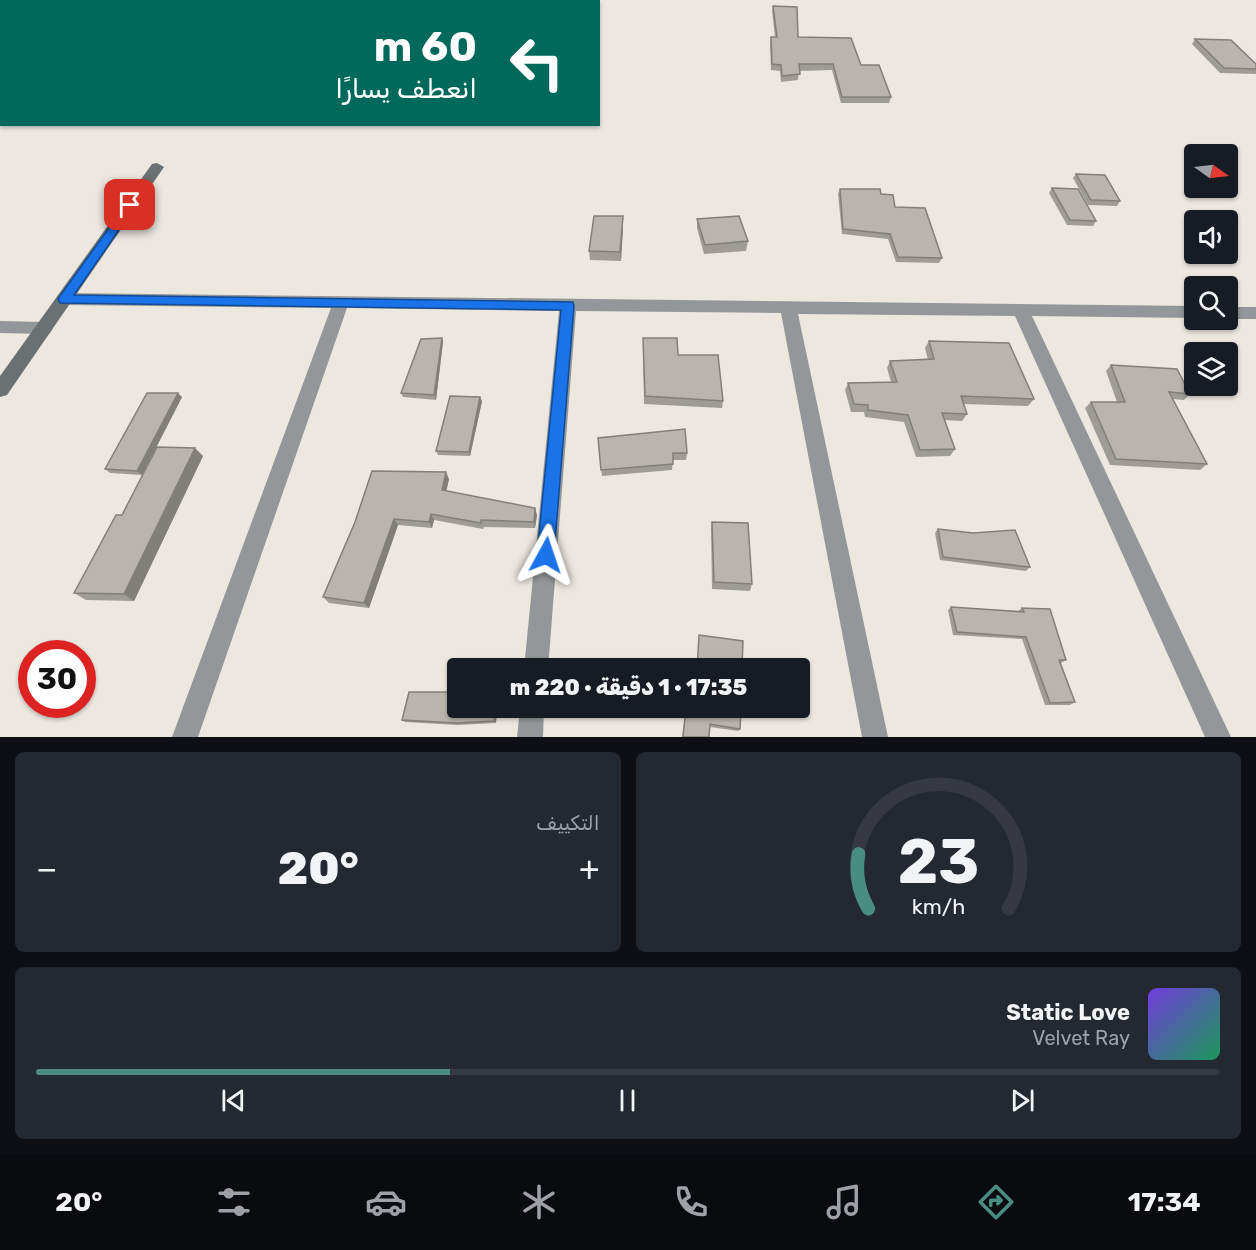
<!DOCTYPE html>
<html lang="ar">
<head>
<meta charset="utf-8">
<style>
	body { margin:0; font-family:Rubik,"Noto Sans Arabic",sans-serif; background:#242831; color:#f1f3f6; direction:rtl; height:100vh; display:flex; flex-direction:column; font-size:22px; white-space:nowrap }
	* { box-sizing:border-box; margin:0 }
	p { font-size:20px; color:#9ea1a6 }
	.icon { flex:none; width:33px; height:33px; fill:none; stroke:currentColor; stroke-width:2; stroke-linecap:round; stroke-linejoin:round }
	.map { position:relative; height:737px; overflow:hidden; direction:ltr }
	.panel { display:flex; flex-direction:column; gap:15px; padding:15px; background:#0d0f14; flex:1 }
	.panel>* { flex:none }
	.guide { position:absolute; left:0px; top:0px; width:600px; height:126px; box-shadow:0 2px 4px #0004; direction:rtl; background:#00695c; color:#fff; overflow:hidden }
	.needle { width:39px; rotate:104deg }
	.tools { position:absolute; left:1184px; top:144px; display:grid; gap:12px }
	.tools a { display:grid; place-items:center; width:54px; height:54px; border-radius:6px; background:#171b24; box-shadow:0 2px 4px #0004; font-size:30px }
	.speed { position:absolute; left:18px; top:640px; display:flex; gap:12px; font-size:30px; font-weight:700; text-align:center }
	.speed>* { display:grid; place-content:center; width:78px; height:78px; border-radius:50%; background:#171b24; box-shadow:0 2px 4px #0004; line-height:1 }
	.speed .limit { border:9px solid #d22; background:#fff; color:#111 }
	.pin { position:absolute; display:grid; place-items:center; width:51px; height:51px; color:#fff; margin:-26px; border-radius:12px; box-shadow:0 3px 9px #0006 }
	.me { position:absolute; width:66px; margin:-33px; rotate:5deg; stroke-linejoin:round; filter:drop-shadow(0 0 4px #0008) }
	.turn { display:flex; align-items:center; gap:21px; height:126px; padding:0 24px; font-size:27px }
	.turn .icon { width:78px; height:78px; stroke-width:2.5 }
	.turn b { display:block; font-size:42px; line-height:51px }
	.big { font-size:45px; font-weight:800; line-height:1.1 }
	.panel .tile { flex:1; display:flex; flex-direction:column; justify-content:center; gap:9px; min-width:0; padding:0 21px; border-radius:9px; background:#242831 }
	.panel .dial { align-items:center; gap:0 }
	.dial svg { height:156px; overflow:visible; fill:none; stroke:#363941; stroke-width:7; stroke-linecap:round; text-anchor:middle }
	.dial text { fill:#f1f3f6; stroke:none }
	.song { display:flex; align-items:center; gap:18px }
	.cover { width:72px; height:72px; border-radius:9px; background:linear-gradient(135deg,hsl(260 70% 55%),hsl(150 70% 35%)) }
	.played { height:6px; border-radius:3px; background:linear-gradient(90deg,#498d82 35%,#363941 35%) }
	.keys { display:flex; justify-content:space-around; direction:ltr }
	.heat { display:flex; justify-content:space-between; align-items:center; font-size:33px; direction:ltr }
	.panel .tiles { flex:1; display:grid; gap:15px; grid-template-columns:1fr 1fr }
	.tile:last-child { grid-column:span 2 }
	.trip { position:absolute; left:447px; top:658px; width:363px; height:60px; border-radius:6px; background:#171b24; box-shadow:0 2px 4px #0004; font-weight:800; line-height:60px; text-align:center; direction:rtl }
	.tabs { display:flex; height:96px; justify-content:space-around; align-items:center; background:#090b0e; color:#9ea1a6 }
	.tabs .icon { width:42px; height:42px }
	.tabs .on { color:#498d82 }
	.tabs b { font-size:27px; color:#f1f3f6 }
	.map>svg:first-child { display:block }
</style>
</head>
<body>
<div class="map">
<svg width="1256" height="737" viewBox="0 0 1256 737">
	<rect width="100%" height="100%" fill="#ece8e0"/>
	<g fill="none" stroke-linecap="round" stroke-linejoin="round">
		<g fill="#939799" fill-rule="evenodd">
			<rect x="0" y="12" width="2" height="6"/>
			<path d="M64,293L1194,306V318L1032,316L1231,737H1205L1015,316L798,314L888,737H862L781,313L576,311L548,669H524L559,311L347,308L198,737H172L331,308L64,305L58,303L56,299L58,295Z"/>
			<rect x="1227" y="307" width="29" height="12"/>
			<path d="M0,321L44,322L50,323L53,328L50,333L44,334L0,333Z"/>
			<path d="M520,708H544L543,737H517Z"/>
		</g>
		<path fill="#6b7173" fill-rule="evenodd" d="M157,163L164,167L7,395L0,397V376L152,164Z"/>
	</g>
	<g fill="#9f9c95">
		<path d="M773,6L798,37L861,65L891,97L889,103H841L832,70L799,71L798,80L781,82L780,71L771,70L770,43L771,37H775L772,11Z"/>
		<path d="M1195,39L1256,64V74L1220,73L1192,44Z"/>
		<path d="M1076,174L1120,201L1117,206L1088,205L1073,178Z"/>
		<path d="M1052,188L1096,221L1093,226L1067,225L1049,193Z"/>
		<path d="M840,189L881,194L895,207L942,258L939,263L896,262L888,239L842,234L838,194Z"/>
		<path d="M697,219L748,241L746,251L704,254L697,228Z"/>
		<path d="M623,226L621,261L590,260L589,251Z"/>
		<path d="M442,338L443,342L436,400L403,397L401,393Z"/>
		<path d="M929,341L1034,399L1028,406L964,404L967,414L962,421L944,420L955,449L950,456L916,457L904,422L865,417L864,412H851L845,390L848,383L891,382L887,368L890,361L928,360L925,348Z"/>
		<path d="M643,346L678,355L723,401L722,408L644,404Z"/>
		<path d="M1111,365L1190,394L1184,400L1173,399L1207,464L1200,470L1110,465L1085,408L1091,402H1117L1106,371Z"/>
		<path d="M182,397L142,475L110,473L105,469Z"/>
		<path d="M482,401L470,456L438,455L436,451Z"/>
		<path d="M598,438L687,453L686,460H673L672,470L602,476Z"/>
		<path d="M203,456L134,601L86,600L74,593L122,515Z"/>
		<path d="M449,479L446,491L537,515L535,528L484,527L483,529L434,520L432,528L398,525L369,608L329,603L323,597L355,522Z"/>
		<path d="M712,522L752,584L750,591L712,589L711,529Z"/>
		<path d="M938,529L1030,567L1026,571L940,560L935,533Z"/>
		<path d="M951,607L1018,611L1022,608L1066,660L1061,663L1075,702L1070,705H1045L1022,639L953,635L948,610Z"/>
		<path d="M497,708L496,723L458,725L405,722L402,720Z"/>
		<path d="M686,708H741L740,729L738,731L710,727L709,737H682Z"/>
	</g>
	<g fill="#827f79">
		<path d="M623,216V226L621,261L620,252Z"/>
		<path d="M442,338L443,342L436,400L434,395Z"/>
		<path d="M178,393L182,397L142,475L137,471Z"/>
		<path d="M480,397L482,401L470,456L469,452Z"/>
		<path d="M195,448L203,456L134,601L124,594Z"/>
		<path d="M446,472L449,479L445,497L442,490Z"/>
		<path d="M535,508L537,515L535,528L534,522Z"/>
		<path d="M431,514L434,520L432,528L429,522Z"/>
		<path d="M394,519L398,525L369,608L364,603Z"/>
		<path d="M495,708H497L496,723L494,721Z"/>
	</g>
	<g fill="#b9b5ad" stroke="#827f79" stroke-width="1.5">
		<path d="M773,6L797,7L798,37L851,38L861,65H879L891,97H842L833,64H799L800,74L782,76L781,65L772,64L771,37H777Z"/>
		<path d="M1195,39L1231,40L1256,64V69L1224,68Z"/>
		<path d="M1076,174L1105,175L1120,201L1091,200Z"/>
		<path d="M1052,188L1078,189L1096,221L1070,220Z"/>
		<path d="M840,189H880L881,194L893,195L895,207L925,208L942,258L898,257L890,234L843,229Z"/>
		<path d="M594,216H623L620,252L589,251Z"/>
		<path d="M739,216L748,241L705,245L697,219Z"/>
		<path d="M442,338L434,395L401,393L421,339Z"/>
		<path d="M643,338H677L678,355H718L723,401L645,396Z"/>
		<path d="M929,341L1009,343L1034,399L961,396L967,414L942,413L955,449L920,450L908,415L868,410V405L854,404L848,383L897,382L890,361L934,359Z"/>
		<path d="M1111,365L1177,369L1190,394L1169,392L1207,464L1116,459L1091,402H1125Z"/>
		<path d="M147,393H178L137,471L105,469Z"/>
		<path d="M450,396L480,397L469,452L436,451Z"/>
		<path d="M685,429L687,453H673V464L601,470L598,438Z"/>
		<path d="M157,447L195,448L124,594L74,593L116,515H122Z"/>
		<path d="M372,471L446,472L442,490L535,508L534,522L481,520V523L431,514L429,522L394,519L364,603L323,597L355,522Z"/>
		<path d="M712,522L748,523L752,584L714,582Z"/>
		<path d="M938,529L973,533L1015,530L1030,567L943,557Z"/>
		<path d="M951,607L1024,612L1022,608L1050,609L1066,660H1059L1075,702L1050,703L1026,637L957,632Z"/>
		<path d="M699,635L743,641L742,669H697Z"/>
		<path d="M409,692H458V708H495L494,721L456,723L402,720Z"/>
		<path d="M686,708H741L740,729L710,724L709,737H683Z"/>
	</g>
	<path fill="#1a73e8" stroke="#114b97" stroke-width="1.5" d="M130,201L136,205L74,295L573,302L574,306L554,555L552,561L546,563L540,561L537,555L561,310L60,303L58,299L60,296L127,203Z"/>
</svg>
<div class="tools">
<a><svg class="needle" viewBox="-14 -14 28 28"><path d="M0-13l5 13h-10z" fill="#e53935"/><path d="M0 13l5-13h-10z" fill="#9ea1a6"/></svg></a>
<a><svg class="icon" aria-label="sound" viewBox="0 0 24 24"><path d="M4 9h4l5-4v14l-5-4H4zM17 9q2 3 0 6"/></svg></a>
<a><svg class="icon" aria-label="search" viewBox="0 0 24 24"><circle cx="10" cy="10" r="6"/><path d="M15 15l6 6"/></svg></a>
<a><svg class="icon" aria-label="layers" viewBox="0 0 24 24"><path d="M12 4l9 5-9 5-9-5zM3 14l9 5 9-5"/></svg></a>
</div>
<div class="speed"><div class="limit">30</div></div>
<div class="pin" style="left:130px;top:205px;background:#d93025"><svg class="icon" aria-label="arrive" viewBox="0 0 24 24"><path d="M6 21V4h12l-3 4 3 4H6"/></svg></div>
<svg class="me" style="left:546px;top:555px" viewBox="-20 -20 40 40"><path d="M0-17L14 15 0 8-14 15z" fill="#1a73e8" stroke="#fff" stroke-width="4"/></svg>
<div class="trip">17:35 · 1 دقيقة · 220 m</div>
<div class="guide">
<div class="turn"><svg class="icon" aria-label="left" viewBox="0 0 24 24"><path d="M17 20v-9H6M10 6l-5 5 5 5"/></svg><div><b>60 m</b>انعطف يسارًا</div></div>
</div>
</div>
<section class="panel">
<div class="tiles">
<div class="tile dial"><svg viewBox="0 0 100 80">
<path d="M14 69A42 42 0 1 1 86 69"/>
<path d="M14 69A42 42 0 0 1 9 41" stroke="#498d82"/>
<text x="50" y="56" font-size="32" font-weight="700">23</text>
<text x="50" y="72" font-size="11">km/h</text>
</svg></div>
<div class="tile"><p>التكييف</p>
<div class="heat"><a>−</a><b class="big">20°</b><a>+</a></div>
</div>
<div class="tile">
<div class="song"><i class="cover"></i><div><b>Static Love</b><p>Velvet Ray</p></div></div>
<div class="played"></div>
<div class="keys"><svg class="icon" aria-label="previous" viewBox="0 0 24 24"><path d="M18 5L8 12l10 7zM5 5v14"/></svg><svg class="icon" aria-label="pause" viewBox="0 0 24 24"><path d="M8 5v14M16 5v14"/></svg><svg class="icon" aria-label="next" viewBox="0 0 24 24"><path d="M6 5l10 7-10 7zM19 5v14"/></svg></div>
</div>
</div>
</section>
<nav class="tabs">
<b>17:34</b>
<svg class="icon on" aria-label="directions" viewBox="0 0 24 24"><path d="M12 3l9 9-9 9-9-9zM9 14v-3h6M13 9l2 2-2 2"/></svg>
<svg class="icon" aria-label="music" viewBox="0 0 24 24"><path d="M9 18V5l10-2v13"/><circle cx="6" cy="18" r="3"/><circle cx="16" cy="16" r="3"/></svg>
<svg class="icon" aria-label="phone" viewBox="0 0 24 24"><path d="M5 4h4l2 5-3 2q2 4 5 5l2-3 5 2v4C11 20 4 13 5 4z"/></svg>
<svg class="icon" aria-label="climate" viewBox="0 0 24 24"><path d="M12 3v18M4 7l16 10M4 17L20 7"/></svg>
<svg class="icon" aria-label="car" viewBox="0 0 24 24"><path d="M5 17H2v-5l4-1 3-4h7l3 4 3 1v5h-3M9 17h6M6 11h13"/><circle cx="7" cy="17" r="2"/><circle cx="17" cy="17" r="2"/></svg>
<svg class="icon" aria-label="filters" viewBox="0 0 24 24"><path d="M4 7h16M4 17h16"/><circle cx="9" cy="7" r="2"/><circle cx="15" cy="17" r="2"/></svg>
<b>20°</b>
</nav>
</body>
</html>
